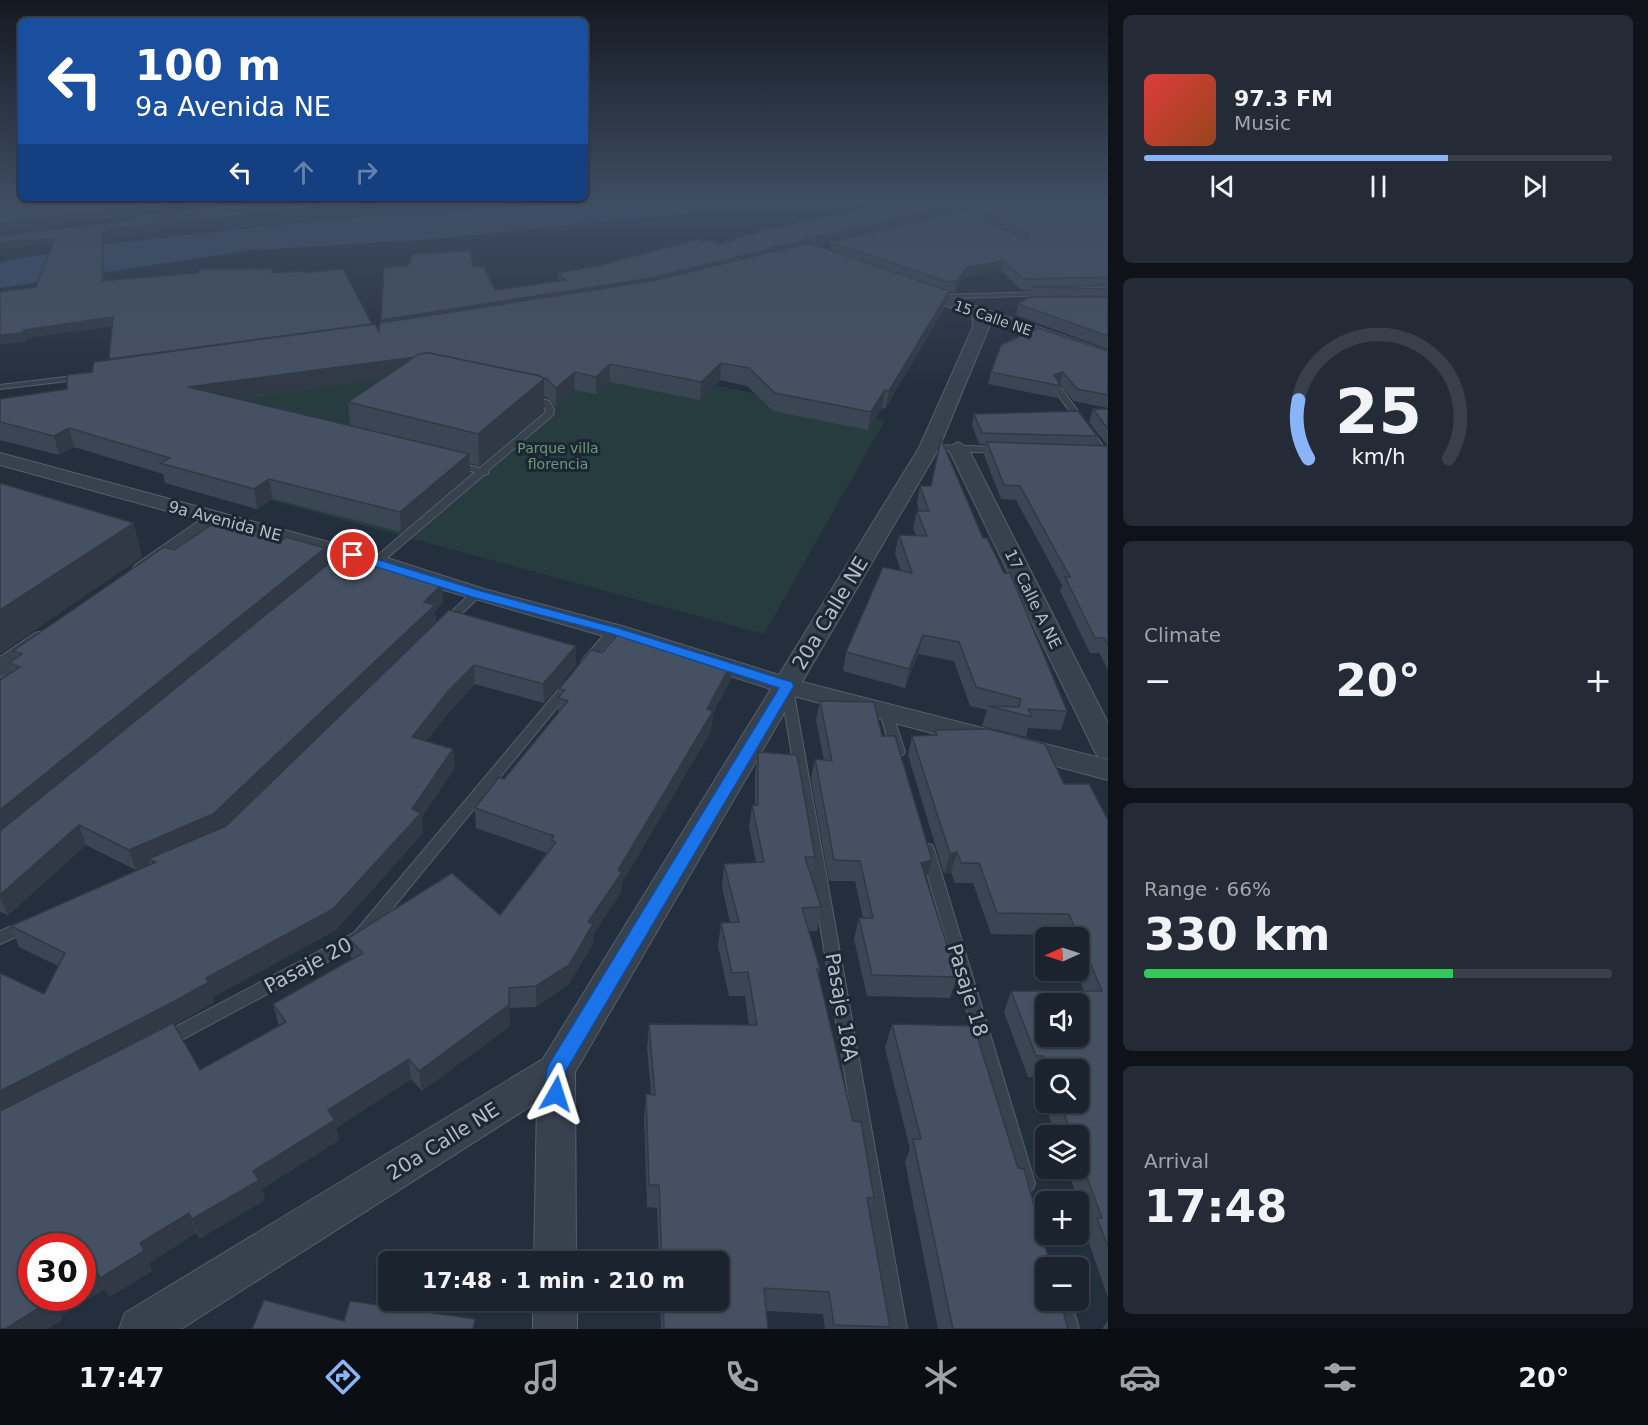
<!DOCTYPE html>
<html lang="en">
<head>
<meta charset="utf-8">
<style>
	body { margin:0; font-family:"DejaVu Sans",sans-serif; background:#242b36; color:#f1f3f6; height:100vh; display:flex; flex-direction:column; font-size:22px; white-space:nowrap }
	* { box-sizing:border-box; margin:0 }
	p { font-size:20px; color:#a0a4aa }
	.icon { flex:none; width:33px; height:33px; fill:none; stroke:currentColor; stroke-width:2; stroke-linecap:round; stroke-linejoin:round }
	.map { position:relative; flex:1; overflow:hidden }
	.drawer { display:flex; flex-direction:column; gap:15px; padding:15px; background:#0f1319; width:540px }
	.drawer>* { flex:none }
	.banner { position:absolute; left:18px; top:18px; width:570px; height:183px; border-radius:9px; box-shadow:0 2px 4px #0004,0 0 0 2px #39404a; background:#1a4fa0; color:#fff; overflow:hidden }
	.needle { width:39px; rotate:267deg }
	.tools { position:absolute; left:1035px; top:927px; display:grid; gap:12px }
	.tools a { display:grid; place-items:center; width:54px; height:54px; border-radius:9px; background:#1b232e; box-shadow:0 2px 4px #0004,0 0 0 2px #39404a; font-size:30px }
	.speed { position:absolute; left:18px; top:1233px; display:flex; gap:12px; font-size:30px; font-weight:700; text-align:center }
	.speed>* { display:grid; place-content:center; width:78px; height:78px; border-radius:50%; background:#1b232e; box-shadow:0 2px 4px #0004,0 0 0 2px #39404a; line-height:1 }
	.speed .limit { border:9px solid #d22; background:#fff; color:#111 }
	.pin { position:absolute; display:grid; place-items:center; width:51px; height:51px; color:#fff; margin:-26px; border:3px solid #fff; border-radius:50%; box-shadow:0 2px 6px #0007 }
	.me { position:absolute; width:66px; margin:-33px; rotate:6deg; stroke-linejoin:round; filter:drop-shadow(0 0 4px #0008) }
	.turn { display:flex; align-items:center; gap:21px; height:126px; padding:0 18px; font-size:27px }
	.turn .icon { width:78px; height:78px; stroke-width:2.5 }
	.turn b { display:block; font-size:42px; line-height:51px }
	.lanes { display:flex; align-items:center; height:57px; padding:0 18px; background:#0003; justify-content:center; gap:30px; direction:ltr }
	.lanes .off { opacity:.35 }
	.big { font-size:45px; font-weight:700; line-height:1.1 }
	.drawer .widget { flex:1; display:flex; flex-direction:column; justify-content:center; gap:9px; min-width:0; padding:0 21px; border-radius:9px; background:#242b36 }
	.drawer .dial { align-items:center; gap:0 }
	.dial svg { height:156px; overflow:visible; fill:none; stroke:#39404a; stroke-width:7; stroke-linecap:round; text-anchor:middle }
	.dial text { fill:#f1f3f6; stroke:none }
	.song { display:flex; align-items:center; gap:18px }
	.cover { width:72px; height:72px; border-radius:9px; background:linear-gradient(135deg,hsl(0 70% 55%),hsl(20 70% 35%)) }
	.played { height:6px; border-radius:3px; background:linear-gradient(90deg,#8ab4f8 65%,#39404a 65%) }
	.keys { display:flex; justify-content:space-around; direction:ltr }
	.heat { display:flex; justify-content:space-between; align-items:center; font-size:33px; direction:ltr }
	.charge { height:9px; border-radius:4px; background:linear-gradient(90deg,#34c759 66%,#39404a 0) }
	.trip { position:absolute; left:378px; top:1251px; width:351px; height:60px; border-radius:9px; background:#1b232e; box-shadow:0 2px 4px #0004,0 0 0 2px #39404a; font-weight:700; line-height:60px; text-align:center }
	.dock { display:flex; height:96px; justify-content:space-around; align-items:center; background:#0b0e12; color:#a0a4aa }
	.dock .icon { width:42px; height:42px }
	.dock .on { color:#8ab4f8 }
	.dock b { font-size:27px; color:#f1f3f6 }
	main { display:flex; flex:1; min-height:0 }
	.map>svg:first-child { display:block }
</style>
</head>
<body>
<main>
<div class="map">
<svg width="1108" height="1329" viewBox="0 0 1108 1329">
	<rect width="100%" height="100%" fill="#242f3e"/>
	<path fill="#263c3f" d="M597,330L641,370L885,420L764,634L0,427Z"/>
	<path fill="#394c67" d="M615,201H881L805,213L731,212L632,218L434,239L252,250L0,288V262L98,245L383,214Z"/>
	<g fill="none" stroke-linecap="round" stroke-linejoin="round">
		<g stroke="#565f6c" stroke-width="2">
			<g id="service">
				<path d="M990,207L992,210L951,219L948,217Z"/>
				<path d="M1047,292L1051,294L1049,295L934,299L930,297L934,295Z"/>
				<path d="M82,375H85V379L0,389V385Z"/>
				<path d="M1054,386H1060L1108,453V462L1105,461L1053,388Z"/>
				<path d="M528,395L549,401L554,409L553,415L489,470L488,474L484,475L380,564H372L371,562L372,560L475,472L451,466V462L480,468L546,412C544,401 534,402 525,400V396Z"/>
				<path d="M930,445L1000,447L1005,450L1000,453L927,450L925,448Z"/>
				<path d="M476,591L480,592L482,594L480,596L451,624H443L441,622L443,620L472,592Z"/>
				<path d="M613,628L619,631L617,633L591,665H583L581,662L583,659L609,629Z"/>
				<path d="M569,681L575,685L573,688L366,941L172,1045L166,1047L160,1045L157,1040L160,1035L354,933L565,682Z"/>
				<path d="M787,685L793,689L907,1329H887L781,689Z"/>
				<path d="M886,708L892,712L905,752L903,755H893L891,752L880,712Z"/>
				<path d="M927,844L932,845L934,849L1035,1183L1033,1189L1026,1192L1019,1189L1017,1183L920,849L922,845Z"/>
				<path d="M26,920L31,922L34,926L31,930L0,944V931Z"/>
				<path d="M1051,1300H1071L1079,1329H1059Z"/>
			</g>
		</g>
		<g stroke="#565f6c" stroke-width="2">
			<g id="minor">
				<path d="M283,201H318L312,205L139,225L133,221L139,217Z"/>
				<path d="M916,286L1108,351V362L988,320L989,327L939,448L802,682L1108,760V780L794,696L575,1072L576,1262H534L537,1102L181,1329H119L125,1313L543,1059L771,689L604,636L220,526L151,575H135L132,570L135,565L200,520L0,465V453L384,557L484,589L622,626L779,675L919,448L973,327L972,315L911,293L909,290L911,287Z"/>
				<path d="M958,442L968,448L1108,723V759L1098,757L1094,750L948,448Z"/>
				<path d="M44,631L53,633L56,638L53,643L9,674L0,677V657L35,633Z"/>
				<rect x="533" y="1300" width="44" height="29"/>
			</g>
		</g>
		<use href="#service" fill="#38414e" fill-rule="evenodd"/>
		<use href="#minor" fill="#38414e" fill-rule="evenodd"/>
	</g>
	<g fill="#3b4654" fill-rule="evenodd">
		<path d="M354,201H414L360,207Z"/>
		<path d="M892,201H1108V349L1016,315L1018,304L1029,297L1031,290H1021L1002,271L964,277L955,292H948L945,307L885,409L882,408L868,430L773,411L747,386L720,380L700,400L610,382L596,394L574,390L556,406L547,397L544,396V409L479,466L470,463V473L401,532L273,499L257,509L165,483L163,474L74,447L59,455L0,440V399L67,389L109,360L112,326L26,338L25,342L0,344V292L36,287L52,246L174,216L175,223L157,226L158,230L103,239L104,280L274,273H304L372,324L379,332L381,320L473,267L495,290L558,281V273L601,265L701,242L720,244ZM974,210L973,217L962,212ZM831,243L830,250L818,246ZM382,379L348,402L350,426L237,399Z"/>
		<path d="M1108,351V408L1074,401L1060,384L1061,386L1057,398L988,384L991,372Z"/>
		<path d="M1093,409H1108V669L1099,653H1090L1060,591L1062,585L1016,500L1001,499L984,455L986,444H979L972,425L974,414L1097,436L1094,445H1107L1089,422Z"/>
		<path d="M920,486L983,538L1067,711L1061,730L1028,728L1026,737L982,726L987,710L970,706L954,661L918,654L905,688L843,671L846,652L901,571L895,553L899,535L916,536L913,528L917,511H919L917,503Z"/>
		<path d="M283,540L325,548L327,565L442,584L443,603L435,611L436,623L576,646V665L544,703L475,684L451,710L426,741L453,749L455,768L422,817L423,833L336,930L213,997L214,1002L174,1025L200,1070L279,1026L273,1004L352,959L351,958L348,938L500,915L547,853L476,828L475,808L504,779L558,713L559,689L602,653L681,652L732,662L730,681L713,713L711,731L622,883L621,892L593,935V944L568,985L536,1007L509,1008L510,1026L422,1091L411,1079L336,1128L339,1140L262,1189L265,1200L199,1239L196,1233L149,1263L152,1271L109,1297L105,1289L61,1316L62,1320L47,1329L44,994L58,966L19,947L11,926L150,865V864L136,870L86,845L8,915L0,912V680L12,672L9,663L16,659L13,651L174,550Z"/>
		<path d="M820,701L882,736L957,977L950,998L867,996L854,939L859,918H863L855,881H829L811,779L815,759L824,760L816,720Z"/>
		<path d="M935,730L1064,784L1108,820V1298L1087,1237L1089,1232L1067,1168H1078V1136H1056L1035,1077H1028L1004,1012L1011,991H1084L1076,970H1078V938H1062L1061,935L991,934L973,883H955L951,872L944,874L908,755L912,736L934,735ZM1046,1070H1078V1102H1046Z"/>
		<path d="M758,752L815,857L811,877L821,907L817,931H809L820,969L819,976L853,1121L874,1198L870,1211L890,1327L889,1329H825L823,1314L766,1311L768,1329H661L660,1300H718V1262H659L657,1208L647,1207L644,1118L646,1094H651L647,1048L649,1024L749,1025L745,996H729L718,946L721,923L730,922L722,887L724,864L756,862L749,828L752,805H755V774Z"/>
		<path d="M892,1024L1068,1329H938L905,1162L910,1149L885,1048Z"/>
		<path d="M1108,1320V1329H1102Z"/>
	</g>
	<g fill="#303945">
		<path d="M165,201H274L168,207V212L0,231V223Z"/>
		<path d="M359,201H414L360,207Z"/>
		<path d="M974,201H1012L975,208L974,210L833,243L831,242V243L815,247L816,237Z"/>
		<path d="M174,216L175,223L157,226L158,230L103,239L104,288L102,281V231L155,219Z"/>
		<path d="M807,237L806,247L651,289L382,331L381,320Z"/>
		<path d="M55,238L56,245L0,249V242Z"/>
		<path d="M1004,261L1002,271L964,277L955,292L957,281L967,267Z"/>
		<path d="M949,291L945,307L885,409L889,391Z"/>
		<path d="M113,317L115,325L26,338L25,342L0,344V335L24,330Z"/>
		<path d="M436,354L434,372L191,405L188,387Z"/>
		<path d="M721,363L720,380L700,400L701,382Z"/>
		<path d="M610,364V382L596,394V377Z"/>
		<path d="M575,372L574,390L556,406V388Z"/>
		<path d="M1063,372L1060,384L1054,375Z"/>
		<path d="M544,379V409L479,466L478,434Z"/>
		<path d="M885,390L882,408L868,430L871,412Z"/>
		<path d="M69,428L74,447L59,455L54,436Z"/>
		<path d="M469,454L470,473L401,532L400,512Z"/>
		<path d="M269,479L273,499L257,509L254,489Z"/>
		<path d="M134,523L142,557L0,654V610Z"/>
		<path d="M325,548L327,566L0,836V810Z"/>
		<path d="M442,584L443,603L435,611L436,624L218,834L148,859L150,864L136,870L129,850L424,602Z"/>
		<path d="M923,635L918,654L905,688L909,669Z"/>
		<path d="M576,646V665L544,703L543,684Z"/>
		<path d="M732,662L730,681L713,713L711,731L622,883L621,892L593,935V944L568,985L536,1007V986L588,922L707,709Z"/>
		<path d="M474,665L475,684L451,710L413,757L412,737L449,690Z"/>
		<path d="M453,749L455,768L422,817L423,833L336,930L213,997L214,1002L179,1022L0,1116V1091L206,978L412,809Z"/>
		<path d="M79,825L86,845L8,915L0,897V895Z"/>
		<path d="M957,852L951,872L944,874L950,854Z"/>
		<path d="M932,860L926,880L921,863Z"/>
		<path d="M509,988L510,1026L422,1091L419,1071Z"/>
		<path d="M409,1059L411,1079L336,1128L339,1140L262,1189L265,1200L199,1239L192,1219L328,1110Z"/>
		<path d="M189,1213L196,1233L149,1263L152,1271L109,1297L105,1289L61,1316L62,1320L47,1329H5L51,1298H82V1277Z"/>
	</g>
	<g fill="#455162" stroke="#303945" stroke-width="1.5" fill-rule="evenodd">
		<path d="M0,201H165L167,205L0,223Z"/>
		<path d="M892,201H974L816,237H807L805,240L651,278L381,320L384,268L408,266L413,254L471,251L473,267H484L495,290L566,280L558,273L601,265L699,239L701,242L710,240L720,244L757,232Z"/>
		<path d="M1005,201H1108V277L1023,279L1004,261L967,267L957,281L948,282L831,242L961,212L1026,239L1030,236L1028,232L975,208Z"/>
		<path d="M174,216L155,219L156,223L102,231V281L198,273L200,269H273L272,273L303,271V273L343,269L372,324L109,359L113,317L24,330L22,333L0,335V292L36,287L55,238L0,242V236Z"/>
		<path d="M809,243L949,291L889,391L885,390L871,412L775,393L749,368L721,363L701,382L610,364L596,377L575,372L556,388L547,379L542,378L540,376L429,353L419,354L415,357L188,387L469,454L400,512L269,479L254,489L160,463L170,458L69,428L54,436L0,422V399L67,389V375L92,372L94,362L375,324L379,332L380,323L652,281Z"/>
		<path d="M1108,285V289L1032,287Z"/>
		<path d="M1030,297H1108V336L1018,304Z"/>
		<path d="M1038,328L1108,351V395L1077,389L1063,372L1054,375L1061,386L991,372L1001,345Z"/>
		<path d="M429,353L540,376L544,379L478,434L348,402L419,354Z"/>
		<path d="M1093,409H1108V429Z"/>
		<path d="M1078,411L1097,436L982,433L974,414Z"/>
		<path d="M941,439L983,538H987L1004,573H1010L1067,711L1028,709L1032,717L988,706L1019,707L1021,699L976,687L959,642L923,635L909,669L846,652L883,567L912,573L899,535L927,536L917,511H929L920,486H931Z"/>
		<path d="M987,442L1108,446V645L1104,638H1095L1065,577H1070L1020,486L1004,485Z"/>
		<path d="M0,483L134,523L0,610Z"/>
		<path d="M219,520L283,540L286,537L325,548L0,810V680L20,667L9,663L22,654L13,651L164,547L174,550Z"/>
		<path d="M338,556L442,584L424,602L435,605L213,814L129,850L79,825L0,895V831Z"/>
		<path d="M449,610L576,646L543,684L474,665L449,690L412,737L453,749L412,809L421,813L333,909L206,978L209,982L173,1002L0,1091V973L44,994L65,953L11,926L156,862L148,859L226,826Z"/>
		<path d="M618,634L681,652L683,649L732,662L707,709L713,711L618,870L622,872L588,922L593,924L569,965L536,986L509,988V1005L419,1071L409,1059L328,1110L335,1120L253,1171L259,1180L192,1219L189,1213L140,1243L144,1251L100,1278L96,1269L82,1277V1246H32V1298H51L52,1300L5,1329H0V1111L173,1023L200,1070L286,1022L273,1004L363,953L348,938L452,873L500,915L556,842L551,840L554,836L475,808L499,777L504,779L568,701L558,698L565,690L559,689L591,650L602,653Z"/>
		<path d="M820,701L874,702L882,736H895L932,860L921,863L957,977L872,975L859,918H873L860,861L834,860L815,759L832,761Z"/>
		<path d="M989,729L1045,744L1064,784H1089L1108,820V1247L1097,1218H1102L1078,1153V1136H1072L1060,1102H1078V1070H1048L1044,1056H1036L1011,991H1102L1069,914L997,913L979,863H961L957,852L950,854L912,736L937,735L935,730ZM1046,1004H1078V1036H1046Z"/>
		<path d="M758,752L797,755L815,857H805L821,907L802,908L820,969H817L853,1121L861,1122L874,1198H867L890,1327L834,1325L829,1292L764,1288L768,1329H664L663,1300H718V1262H662L659,1185H649L646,1094L655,1095L649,1024L757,1025L748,972L732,973L721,923L739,922L724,864L764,862L752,805H758Z"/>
		<path d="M892,1024L974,1026L1018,1168L1024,1169L1051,1268H1046V1300H1060L1068,1329H953L913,1139H921Z"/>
		<path d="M264,1300L344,1321L350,1301L475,1319L473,1329H252Z"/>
	</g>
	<linearGradient id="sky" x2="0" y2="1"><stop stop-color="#141a22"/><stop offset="0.52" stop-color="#3f4d63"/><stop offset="1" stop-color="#3f4d63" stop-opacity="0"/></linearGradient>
	<rect width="1108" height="387" fill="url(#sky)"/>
	<path fill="#1a73e8" stroke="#114b97" stroke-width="1.5" d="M353,552L481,591L618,628L792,682L794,686L566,1071V1094L563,1100L556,1103L549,1100C544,1090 545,1074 549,1064L779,688L609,633L472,597L348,558L347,555Z"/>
	<g text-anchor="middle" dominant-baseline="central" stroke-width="6" stroke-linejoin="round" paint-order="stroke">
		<g font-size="14" fill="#b4bcc9" stroke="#1d2633">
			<text transform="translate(993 318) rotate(19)">15 Calle NE</text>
		</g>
		<g font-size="14" fill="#6b9a76" stroke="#1d2633">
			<text x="558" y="448">Parque villa<tspan x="558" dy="16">florencia</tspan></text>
		</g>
		<g font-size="16" fill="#b4bcc9" stroke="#1d2633">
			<text transform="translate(225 521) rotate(15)">9a Avenida NE</text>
			<text transform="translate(1033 599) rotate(64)">17 Calle A NE</text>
		</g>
		<g font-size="20" fill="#b4bcc9" stroke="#1d2633">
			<text transform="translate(830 613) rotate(-59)">20a Calle NE</text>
			<text transform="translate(308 965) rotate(-28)">Pasaje 20</text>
			<text transform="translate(968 990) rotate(73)">Pasaje 18</text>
			<text transform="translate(842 1007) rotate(80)">Pasaje 18A</text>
			<text transform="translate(443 1141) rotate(-32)">20a Calle NE</text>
		</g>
	</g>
</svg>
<div class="tools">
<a><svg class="needle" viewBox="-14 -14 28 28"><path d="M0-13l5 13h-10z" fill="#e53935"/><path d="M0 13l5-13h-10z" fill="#a0a4aa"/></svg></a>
<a><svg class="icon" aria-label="sound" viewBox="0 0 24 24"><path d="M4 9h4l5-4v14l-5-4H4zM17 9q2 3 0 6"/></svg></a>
<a><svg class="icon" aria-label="search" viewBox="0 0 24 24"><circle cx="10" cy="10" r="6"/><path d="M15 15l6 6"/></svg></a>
<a><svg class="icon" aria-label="layers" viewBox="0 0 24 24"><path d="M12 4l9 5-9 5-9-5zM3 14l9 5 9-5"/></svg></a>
<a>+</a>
<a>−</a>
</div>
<div class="speed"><div class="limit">30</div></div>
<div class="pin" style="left:353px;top:555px;background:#d93025"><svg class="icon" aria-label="arrive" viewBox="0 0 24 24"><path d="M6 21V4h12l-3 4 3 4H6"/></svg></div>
<svg class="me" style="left:556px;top:1094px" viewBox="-20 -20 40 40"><path d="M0-17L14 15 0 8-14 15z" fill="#1a73e8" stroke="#fff" stroke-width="4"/></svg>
<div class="trip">17:48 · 1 min · 210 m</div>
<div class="banner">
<div class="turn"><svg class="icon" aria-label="left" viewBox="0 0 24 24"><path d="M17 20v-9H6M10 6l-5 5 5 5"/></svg><div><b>100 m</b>9a Avenida NE</div></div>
<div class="lanes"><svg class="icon" aria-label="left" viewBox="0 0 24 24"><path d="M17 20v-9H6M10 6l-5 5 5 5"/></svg><svg class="icon off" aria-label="ahead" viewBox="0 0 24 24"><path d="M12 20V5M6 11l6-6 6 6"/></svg><svg class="icon off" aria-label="right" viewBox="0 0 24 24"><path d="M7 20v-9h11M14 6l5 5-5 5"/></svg></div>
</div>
</div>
<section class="drawer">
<div class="widget">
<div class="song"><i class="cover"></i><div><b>97.3 FM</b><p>Music</p></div></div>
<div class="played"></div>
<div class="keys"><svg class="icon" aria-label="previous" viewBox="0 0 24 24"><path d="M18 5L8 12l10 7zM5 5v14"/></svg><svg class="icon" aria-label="pause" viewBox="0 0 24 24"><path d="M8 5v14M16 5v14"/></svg><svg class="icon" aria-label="next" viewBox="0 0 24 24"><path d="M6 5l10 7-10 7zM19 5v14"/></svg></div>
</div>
<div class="widget dial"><svg viewBox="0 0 100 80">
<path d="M14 69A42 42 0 1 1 86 69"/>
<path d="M14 69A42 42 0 0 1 9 39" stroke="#8ab4f8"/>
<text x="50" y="56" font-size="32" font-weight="700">25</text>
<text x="50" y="72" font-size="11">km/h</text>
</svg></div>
<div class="widget"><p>Climate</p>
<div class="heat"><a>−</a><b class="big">20°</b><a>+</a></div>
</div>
<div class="widget"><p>Range · 66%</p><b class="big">330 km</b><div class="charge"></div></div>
<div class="widget"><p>Arrival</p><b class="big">17:48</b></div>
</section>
</main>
<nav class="dock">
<b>17:47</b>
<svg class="icon on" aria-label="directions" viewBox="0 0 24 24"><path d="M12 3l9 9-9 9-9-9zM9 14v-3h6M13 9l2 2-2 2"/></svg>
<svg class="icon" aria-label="music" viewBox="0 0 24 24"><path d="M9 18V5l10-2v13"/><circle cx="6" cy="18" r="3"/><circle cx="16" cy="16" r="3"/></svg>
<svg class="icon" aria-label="phone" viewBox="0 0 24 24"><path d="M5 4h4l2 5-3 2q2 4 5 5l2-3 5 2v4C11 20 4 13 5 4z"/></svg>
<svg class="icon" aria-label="climate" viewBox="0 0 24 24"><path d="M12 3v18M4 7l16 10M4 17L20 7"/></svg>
<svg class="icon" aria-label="car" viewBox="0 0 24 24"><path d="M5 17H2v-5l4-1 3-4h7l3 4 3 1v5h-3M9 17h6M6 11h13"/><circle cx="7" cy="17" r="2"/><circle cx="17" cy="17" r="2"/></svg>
<svg class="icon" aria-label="filters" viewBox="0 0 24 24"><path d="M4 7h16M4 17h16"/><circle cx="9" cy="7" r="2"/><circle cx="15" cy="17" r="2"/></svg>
<b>20°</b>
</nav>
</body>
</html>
